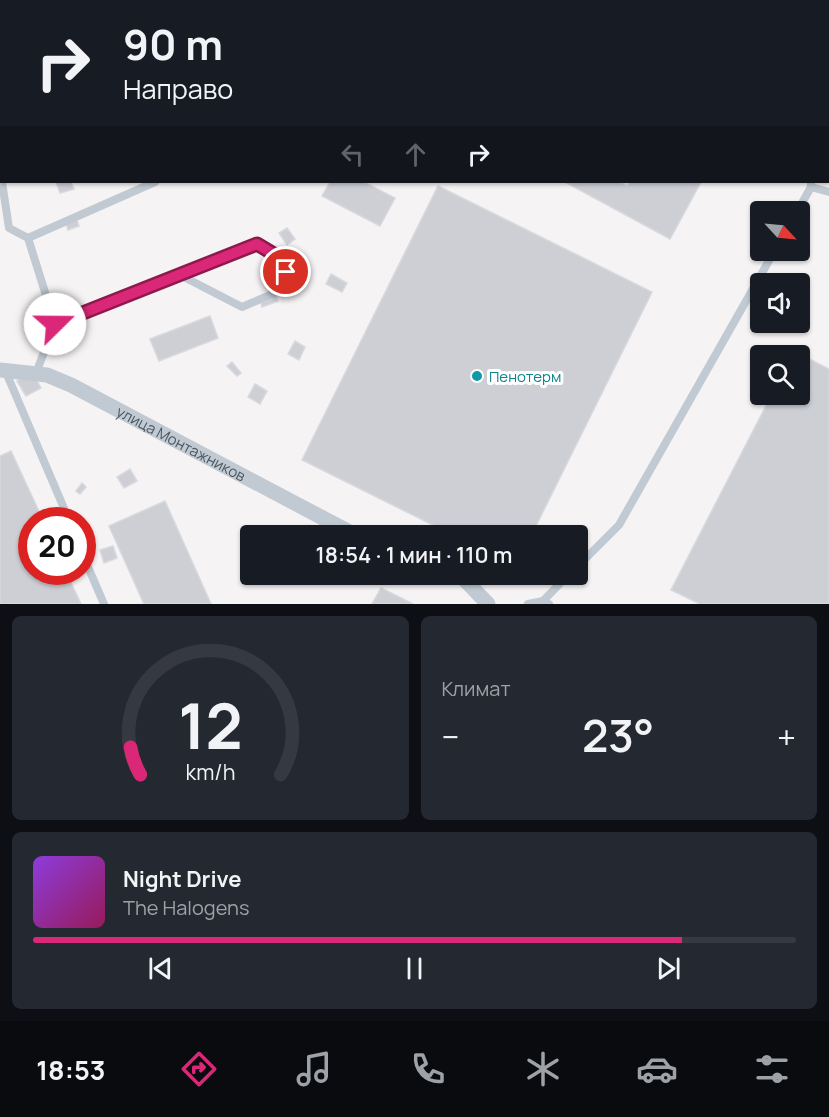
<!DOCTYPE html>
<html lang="ru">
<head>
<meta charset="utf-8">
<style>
	body { margin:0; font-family:Manrope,sans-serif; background:#242831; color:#f1f3f6; height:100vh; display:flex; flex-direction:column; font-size:22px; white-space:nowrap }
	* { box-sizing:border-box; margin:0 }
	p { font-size:20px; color:#9ea1a6 }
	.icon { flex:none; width:33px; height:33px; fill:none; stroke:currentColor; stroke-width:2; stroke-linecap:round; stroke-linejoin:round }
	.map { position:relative; height:604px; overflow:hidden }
	.details { display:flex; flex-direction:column; gap:12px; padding:12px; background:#0d0f14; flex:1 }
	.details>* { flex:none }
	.hud { position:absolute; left:0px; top:0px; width:830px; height:183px; box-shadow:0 2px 4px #0004; background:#171b24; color:#f1f3f6; overflow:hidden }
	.needle { width:39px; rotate:116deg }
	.fabs { position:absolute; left:750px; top:201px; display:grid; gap:12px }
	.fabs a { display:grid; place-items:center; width:60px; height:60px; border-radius:6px; background:#171b24; box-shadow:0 2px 4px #0004; font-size:30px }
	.speed { position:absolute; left:18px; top:507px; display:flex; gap:12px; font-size:30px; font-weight:700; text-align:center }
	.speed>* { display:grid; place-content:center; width:78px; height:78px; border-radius:50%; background:#171b24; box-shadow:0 2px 4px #0004; line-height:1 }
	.speed .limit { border:9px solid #d22; background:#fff; color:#111 }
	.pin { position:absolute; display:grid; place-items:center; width:51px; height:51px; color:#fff; margin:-26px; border:3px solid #fff; border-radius:50%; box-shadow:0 2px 6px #0007 }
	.me { position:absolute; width:66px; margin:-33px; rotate:68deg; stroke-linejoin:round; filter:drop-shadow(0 0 4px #0008) }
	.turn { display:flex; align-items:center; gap:21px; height:126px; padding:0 24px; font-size:27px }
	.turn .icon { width:78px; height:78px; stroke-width:2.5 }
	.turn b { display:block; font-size:42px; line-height:51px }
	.lanes { display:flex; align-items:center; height:57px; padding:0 24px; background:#0003; justify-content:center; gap:30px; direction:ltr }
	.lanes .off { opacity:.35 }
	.big { font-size:45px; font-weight:600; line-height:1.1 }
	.details .widget { flex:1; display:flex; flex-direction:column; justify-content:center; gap:9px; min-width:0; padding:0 21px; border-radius:9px; background:#242831 }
	.details .dial { align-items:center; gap:0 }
	.dial svg { height:156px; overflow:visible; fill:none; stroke:#363941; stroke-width:7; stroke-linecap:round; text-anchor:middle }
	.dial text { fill:#f1f3f6; stroke:none }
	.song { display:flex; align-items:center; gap:18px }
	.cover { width:72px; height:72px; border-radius:9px; background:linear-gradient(135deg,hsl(270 70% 55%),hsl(330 70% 35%)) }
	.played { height:6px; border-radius:3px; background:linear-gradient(90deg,#db2777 85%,#363941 85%) }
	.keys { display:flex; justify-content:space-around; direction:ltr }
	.heat { display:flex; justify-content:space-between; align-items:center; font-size:33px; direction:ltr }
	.details .tiles { flex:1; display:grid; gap:12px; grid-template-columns:1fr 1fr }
	.widget:last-child { grid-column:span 2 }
	.trip { position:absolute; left:240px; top:525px; width:348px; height:60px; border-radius:6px; background:#171b24; box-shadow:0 2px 4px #0004; font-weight:600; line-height:60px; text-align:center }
	.tab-bar { display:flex; height:96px; justify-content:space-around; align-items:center; background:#090b0e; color:#9ea1a6 }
	.tab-bar .icon { width:42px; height:42px }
	.tab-bar .selected { color:#db2777 }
	.tab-bar b { font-size:27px; color:#f1f3f6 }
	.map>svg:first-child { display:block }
</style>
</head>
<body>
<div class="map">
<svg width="829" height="604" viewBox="0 0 829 604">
	<rect width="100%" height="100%" fill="#f5f3f3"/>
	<g fill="#cdcfd5" stroke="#d7d9de" stroke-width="1.5">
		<path d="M56,182H71L74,189L60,193Z"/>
		<path d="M330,182H364L395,198L380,226L322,196Z"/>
		<path d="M565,182H620L627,186L630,182H701L670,239Z"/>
		<path d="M438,186L652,292L531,536H455L302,460Z"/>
		<path d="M77,220L79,226L68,230L66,223Z"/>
		<path d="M287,228L295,239L287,245L279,233Z"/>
		<path d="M331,274L347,283L342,292L326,284Z"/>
		<path d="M276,297L278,301L262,307L261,303Z"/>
		<path d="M210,316L218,338L159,361L150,339Z"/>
		<path d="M295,341L305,347L299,360L288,354Z"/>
		<path d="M794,351L829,369V604H700L671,590L772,394H800V356H792Z"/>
		<path d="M232,362L241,373L237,376L227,366Z"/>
		<path d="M32,372L41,388L26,396L17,381Z"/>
		<path d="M255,384L267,391L260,404L248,397Z"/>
		<path d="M11,451L43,520H32V572H66L81,604H0V456Z"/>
		<path d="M130,469L137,481L124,488L117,477Z"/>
		<path d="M82,483L86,487L80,494L76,491Z"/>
		<path d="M165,501L211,604H144L109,526Z"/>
		<path d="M113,546L117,558L104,563L100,550Z"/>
		<path d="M381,588L413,604H372Z"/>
	</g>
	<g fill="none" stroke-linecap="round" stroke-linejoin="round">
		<g stroke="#c1cad2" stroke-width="8">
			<path d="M723,2L724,0"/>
			<path d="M0,168L2,178"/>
			<path d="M2,182L9,228L28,238L55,324L36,373"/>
			<path d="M811,187L829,192"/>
			<path d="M797,212L811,187V182"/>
			<path d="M28,238L155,182"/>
			<path d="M55,324L257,244L282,259L291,286L242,307L180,275"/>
			<path d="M5,370L69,520"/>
			<path d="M82,553L104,604"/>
			<path d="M578,566L619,525L775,250"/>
			<path d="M543,601L569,574"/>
			<path d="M528,604L543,601L549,604"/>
		</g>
		<g stroke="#c1cad2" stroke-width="15">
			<path id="s1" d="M0,370L47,375L71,385L357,536"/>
			<path d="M455,574L462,577L488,604"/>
		</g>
	</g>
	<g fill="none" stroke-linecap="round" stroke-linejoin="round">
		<g stroke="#8e194d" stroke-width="15">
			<path id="route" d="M55,324L257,244L282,259L286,272"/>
		</g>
		<use href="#route" stroke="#db2777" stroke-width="10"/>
	</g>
	<circle fill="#0f9aa8" stroke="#fff" stroke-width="2" cx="477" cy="376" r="6"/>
	<g text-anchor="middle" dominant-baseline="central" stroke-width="6" stroke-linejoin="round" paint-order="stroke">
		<g font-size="15" fill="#0d838f" stroke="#fff" text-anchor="start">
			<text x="489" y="376">Пенотерм</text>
		</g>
		<g font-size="15" fill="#4a5661" stroke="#fff">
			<text stroke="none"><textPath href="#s1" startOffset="198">улица Монтажников</textPath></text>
		</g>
	</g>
</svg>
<div class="fabs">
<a><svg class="needle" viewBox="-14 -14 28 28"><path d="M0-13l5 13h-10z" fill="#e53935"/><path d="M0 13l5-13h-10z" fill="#9ea1a6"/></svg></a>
<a><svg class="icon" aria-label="sound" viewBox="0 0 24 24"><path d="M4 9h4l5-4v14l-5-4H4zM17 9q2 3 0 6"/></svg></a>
<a><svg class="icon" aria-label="search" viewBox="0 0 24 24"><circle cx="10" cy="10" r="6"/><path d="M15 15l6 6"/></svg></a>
</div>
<div class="speed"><div class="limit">20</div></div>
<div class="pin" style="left:286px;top:272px;background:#d93025"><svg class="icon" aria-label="arrive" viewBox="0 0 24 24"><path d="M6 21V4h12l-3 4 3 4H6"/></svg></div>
<svg class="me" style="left:55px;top:324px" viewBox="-20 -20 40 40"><circle r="19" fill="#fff"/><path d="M0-13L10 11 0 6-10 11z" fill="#db2777"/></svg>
<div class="trip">18:54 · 1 мин · 110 m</div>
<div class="hud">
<div class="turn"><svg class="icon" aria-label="right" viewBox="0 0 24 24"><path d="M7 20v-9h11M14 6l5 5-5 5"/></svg><div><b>90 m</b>Направо</div></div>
<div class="lanes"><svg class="icon off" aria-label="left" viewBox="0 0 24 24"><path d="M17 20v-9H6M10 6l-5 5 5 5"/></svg><svg class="icon off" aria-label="ahead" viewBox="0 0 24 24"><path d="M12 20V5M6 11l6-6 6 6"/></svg><svg class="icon" aria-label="right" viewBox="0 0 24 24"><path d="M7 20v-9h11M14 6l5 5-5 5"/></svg></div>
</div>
</div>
<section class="details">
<div class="tiles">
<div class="widget dial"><svg viewBox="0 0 100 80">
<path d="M14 69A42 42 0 1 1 86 69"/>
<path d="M14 69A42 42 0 0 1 9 55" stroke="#db2777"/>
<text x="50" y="56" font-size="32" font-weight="700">12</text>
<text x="50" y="72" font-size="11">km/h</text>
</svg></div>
<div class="widget"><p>Климат</p>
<div class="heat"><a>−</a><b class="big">23°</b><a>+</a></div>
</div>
<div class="widget">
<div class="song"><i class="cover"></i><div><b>Night Drive</b><p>The Halogens</p></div></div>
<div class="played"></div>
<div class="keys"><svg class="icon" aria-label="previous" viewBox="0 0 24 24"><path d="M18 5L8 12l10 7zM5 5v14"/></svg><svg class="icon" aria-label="pause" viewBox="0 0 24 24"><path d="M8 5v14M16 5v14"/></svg><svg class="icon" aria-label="next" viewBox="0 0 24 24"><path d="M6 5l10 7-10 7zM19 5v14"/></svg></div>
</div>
</div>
</section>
<nav class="tab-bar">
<b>18:53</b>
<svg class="icon selected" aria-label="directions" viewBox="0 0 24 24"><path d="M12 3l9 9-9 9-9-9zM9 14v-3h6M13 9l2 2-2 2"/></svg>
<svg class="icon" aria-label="music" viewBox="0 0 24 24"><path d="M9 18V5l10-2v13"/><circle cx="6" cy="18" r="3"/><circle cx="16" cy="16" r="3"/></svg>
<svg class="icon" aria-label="phone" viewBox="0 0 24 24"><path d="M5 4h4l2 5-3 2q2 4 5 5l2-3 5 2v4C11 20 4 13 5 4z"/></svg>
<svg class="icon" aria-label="climate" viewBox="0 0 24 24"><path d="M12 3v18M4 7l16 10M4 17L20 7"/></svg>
<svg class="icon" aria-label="car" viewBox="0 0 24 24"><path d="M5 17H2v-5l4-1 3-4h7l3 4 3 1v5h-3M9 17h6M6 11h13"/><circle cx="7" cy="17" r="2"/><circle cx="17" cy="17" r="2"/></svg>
<svg class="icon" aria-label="filters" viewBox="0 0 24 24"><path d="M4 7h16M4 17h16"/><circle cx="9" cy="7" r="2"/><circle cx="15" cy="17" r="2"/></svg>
</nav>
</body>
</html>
